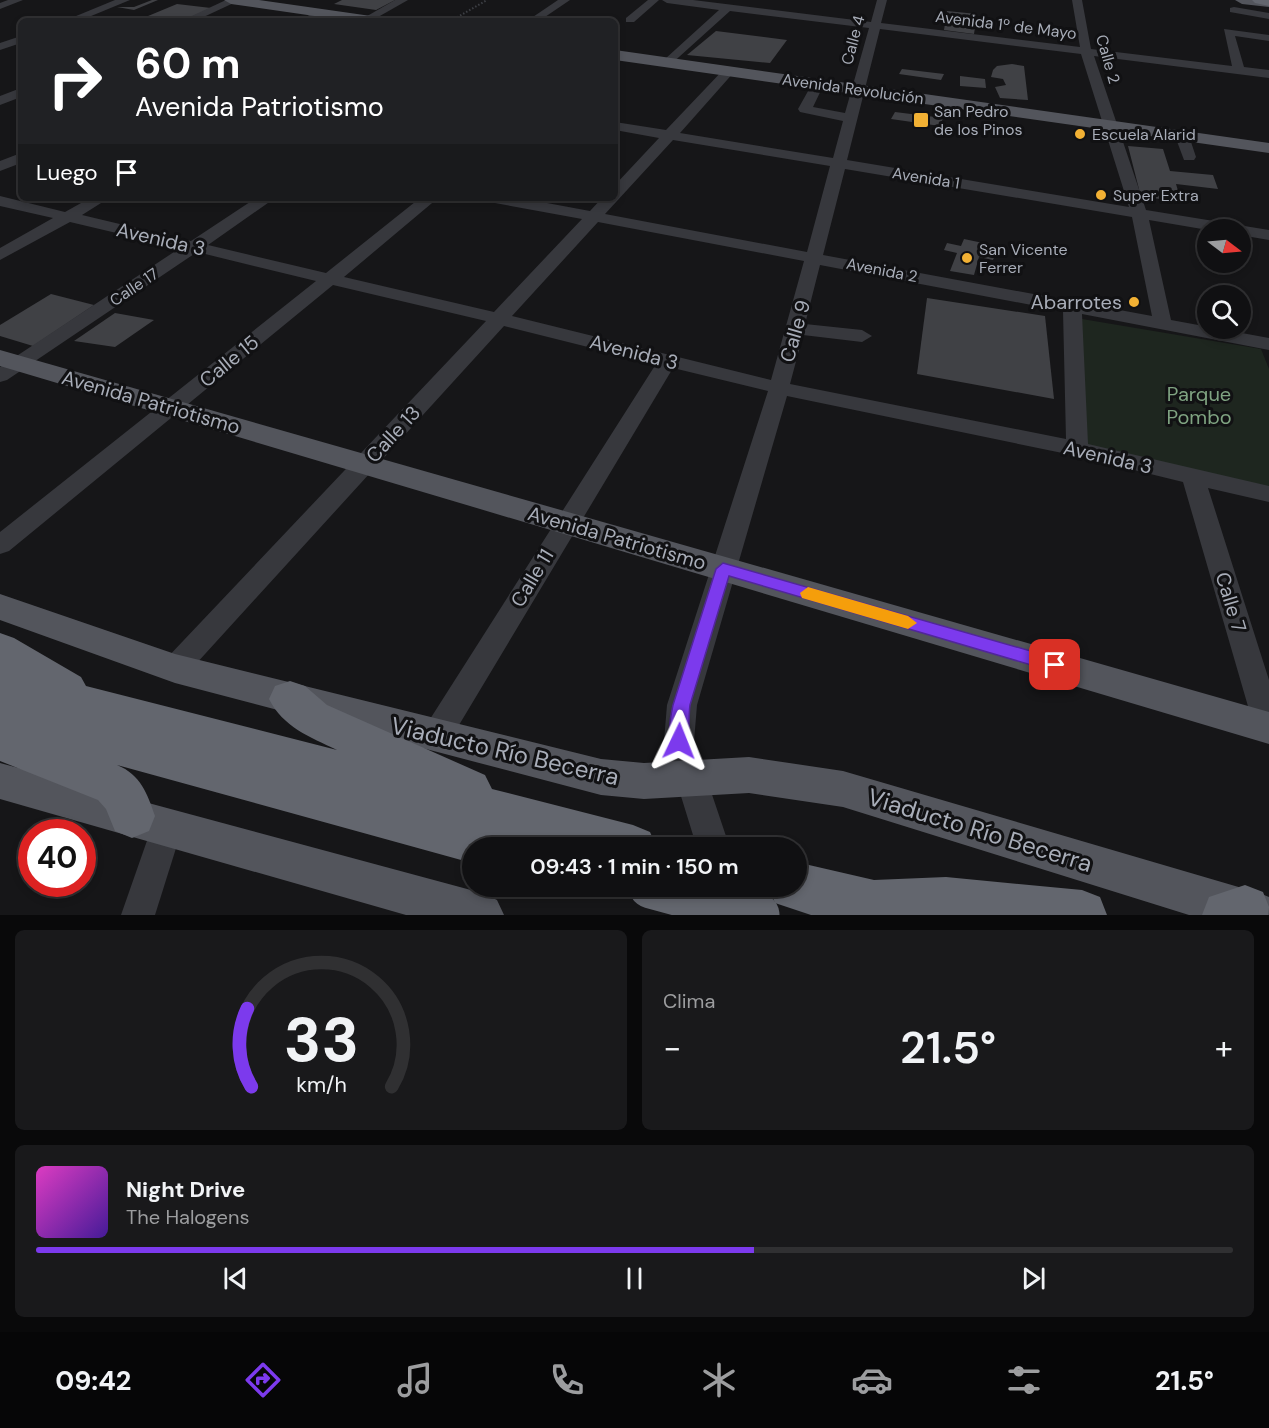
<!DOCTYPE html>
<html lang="es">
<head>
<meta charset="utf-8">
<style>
	body { margin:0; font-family:"DM Sans",sans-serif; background:#19191b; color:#f1f3f6; height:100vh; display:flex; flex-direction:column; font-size:22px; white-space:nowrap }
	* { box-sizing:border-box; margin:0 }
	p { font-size:20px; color:#9c9d9f }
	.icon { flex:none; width:33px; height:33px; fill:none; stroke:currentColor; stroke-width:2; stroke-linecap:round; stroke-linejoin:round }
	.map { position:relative; height:915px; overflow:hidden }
	.drawer { display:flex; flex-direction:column; gap:15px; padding:15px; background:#09090a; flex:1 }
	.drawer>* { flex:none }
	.banner { position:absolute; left:18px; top:18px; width:600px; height:183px; border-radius:9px; box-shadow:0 3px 9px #0003,0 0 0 2px #303032; background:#202124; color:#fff; overflow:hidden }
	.needle { width:39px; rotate:106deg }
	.fabs { position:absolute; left:1197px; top:219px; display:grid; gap:12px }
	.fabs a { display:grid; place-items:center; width:54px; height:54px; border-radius:50%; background:#101012; box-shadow:0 3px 9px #0003,0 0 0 2px #303032; font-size:30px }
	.speed { position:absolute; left:18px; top:819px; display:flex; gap:12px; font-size:30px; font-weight:700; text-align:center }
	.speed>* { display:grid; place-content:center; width:78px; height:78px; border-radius:50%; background:#101012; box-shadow:0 3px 9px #0003,0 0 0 2px #303032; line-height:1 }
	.speed .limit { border:9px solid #d22; background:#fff; color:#111 }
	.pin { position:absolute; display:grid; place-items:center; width:51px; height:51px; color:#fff; margin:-26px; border-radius:12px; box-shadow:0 3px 9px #0006 }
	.me { position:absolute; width:66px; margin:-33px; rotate:2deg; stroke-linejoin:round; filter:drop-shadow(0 0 4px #0008) }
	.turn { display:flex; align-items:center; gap:21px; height:126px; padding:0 18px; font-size:27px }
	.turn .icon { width:78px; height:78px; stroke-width:2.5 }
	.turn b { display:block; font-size:42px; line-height:51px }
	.then { display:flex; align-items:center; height:57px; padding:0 18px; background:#0003; gap:12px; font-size:22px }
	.big { font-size:45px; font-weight:600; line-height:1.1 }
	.drawer .tile { flex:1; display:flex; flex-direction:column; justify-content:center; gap:9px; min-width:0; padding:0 21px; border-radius:9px; background:#19191b }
	.drawer .dial { align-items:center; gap:0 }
	.dial svg { height:156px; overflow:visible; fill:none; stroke:#303032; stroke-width:7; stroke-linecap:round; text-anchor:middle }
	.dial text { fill:#f1f3f6; stroke:none }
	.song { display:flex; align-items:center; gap:18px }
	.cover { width:72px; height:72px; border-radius:9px; background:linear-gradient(135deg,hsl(310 70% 55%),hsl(260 70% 35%)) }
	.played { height:6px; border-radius:3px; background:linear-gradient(90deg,#7c3aed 60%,#303032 60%) }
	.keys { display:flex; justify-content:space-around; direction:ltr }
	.heat { display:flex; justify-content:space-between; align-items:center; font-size:33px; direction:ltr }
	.drawer .tiles { flex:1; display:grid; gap:15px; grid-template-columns:1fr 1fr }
	.tile:last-child { grid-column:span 2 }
	.trip { position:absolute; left:462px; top:837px; width:345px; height:60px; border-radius:30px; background:#101012; box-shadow:0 3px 9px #0003,0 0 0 2px #303032; font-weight:600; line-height:60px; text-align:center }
	.tab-bar { display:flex; height:96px; justify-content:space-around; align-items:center; background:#060607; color:#9c9d9f }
	.tab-bar .icon { width:42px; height:42px }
	.tab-bar .on { color:#7c3aed }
	.tab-bar b { font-size:27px; color:#f1f3f6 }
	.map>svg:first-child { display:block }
</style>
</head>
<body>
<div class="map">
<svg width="1269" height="915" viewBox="0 0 1269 915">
	<rect width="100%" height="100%" fill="#161618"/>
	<path fill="#1e261f" d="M1076,318L1261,349L1269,369V490L1086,448Z"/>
	<g fill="#404145">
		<path d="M152,0H158L134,10L117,7H134Z"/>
		<path d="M342,0H395L376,10L334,4Z"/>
		<path d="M177,4L211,8L182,21H136Z"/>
		<path d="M947,11L977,14L974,34L944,30Z"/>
		<path d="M716,31L787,40L770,63L687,55Z"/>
		<path d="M1012,64L1024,66L1028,100L1000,98L995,87L1006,85L1003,79L991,77L993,70L997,66Z"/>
		<path d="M902,69L944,74L941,80L899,74Z"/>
		<path d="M960,76L985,79L986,88L960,86Z"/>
		<path d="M895,112L943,118L940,126L891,119Z"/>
		<path d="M1128,146L1163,149L1170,171L1213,175L1218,189L1176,184L1181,201L1141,197Z"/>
		<path d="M964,239L983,243L981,249L996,253L993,260L979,257L974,275L950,271L957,253L944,250L947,243L961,246Z"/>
		<path d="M51,294L94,305L33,346L0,336V325Z"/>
		<path d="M927,298L1045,316L1054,399L917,374Z"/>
		<path d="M115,313L154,320L115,347L74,341Z"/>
	</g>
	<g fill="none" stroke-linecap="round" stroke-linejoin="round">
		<path stroke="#3d3f44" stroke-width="2" stroke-dasharray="1.5 2" stroke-linecap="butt" d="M451,21L487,0"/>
		<g fill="#37383d" fill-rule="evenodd">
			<path d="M8,0H23L0,9V3Z"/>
			<path d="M115,0H130L79,21H64Z"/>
			<path d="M226,0H240L195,21H181Z"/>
			<path d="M395,0H408L371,21L362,19Z"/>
			<path d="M558,0H570L539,21H527Z"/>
			<path d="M648,0H659L634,22H626V18Z"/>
			<path d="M662,0H693L871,22L877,0H887L881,23L1080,47L1072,0H1082L1091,49L1232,66L1224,29L1269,35V41L1235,36L1244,67L1269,70V78L1094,56L1146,210L1269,230V240L1240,235V230H1208L1149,220L1171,320L1269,338V350L1082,314L1088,444L1269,486V502L1208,488L1269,680V740L1259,736L1254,727L1183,482L1077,456L787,396L697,705L694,741L730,848H697L664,741L667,705L768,391L673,368L447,745L436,749L425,745L421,736L425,727L656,364L504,326L185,676L175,679L165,676L161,668L165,660L486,321L333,285L9,551L0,554V532L316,281L197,252L7,380L0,382V367L180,248L70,222L0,260V248L53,218L0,206V196L65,212L90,198H109L82,215L191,241L256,198H275L208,245L326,273L420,198H438L344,277L494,312L582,219L495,203L487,198H520L590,211L602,198H615V185L659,138L615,130V122L666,130L725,68L735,71L680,133L833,158L843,121L800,112L798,109L812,84L818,80L824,84L813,107L845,113L869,28L730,11L669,66L665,65V59L719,10L667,3ZM880,29L1081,54L1129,207L847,160ZM673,140L830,166L807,252L605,214ZM845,169L1132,217L1152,316L823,255ZM598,222L804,261L771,380L512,316ZM820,265L1063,311L1066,439L790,384L803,335L862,342L872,336L862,330L805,324Z"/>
			<path d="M1234,7L1269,13V19L1230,12V8Z"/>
			<path d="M320,10L325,13C317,21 307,21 297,21Z"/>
			<path d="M21,36V43L0,50V43Z"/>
			<path d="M21,88V97L0,105V96Z"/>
			<path d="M1182,132L1189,136L1196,157L1194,160H1184L1175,136Z"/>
			<path d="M21,153V163L0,171V161Z"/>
			<path d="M167,811L178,815L183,826L155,915H121L156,815Z"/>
		</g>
		<g fill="#53555c" fill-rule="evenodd">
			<path d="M224,0H259L378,17L385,21H349L231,4Z"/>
			<path d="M1235,0H1269V7L1242,4Z"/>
			<path d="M615,50L1269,143V153L615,60Z"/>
			<path d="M0,350L1269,712V744L0,366Z"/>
			<path d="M0,594L175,654L601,759L644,763L749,757L843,771L1259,893L1269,897V915H1189L843,807L749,793L644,799L601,795L175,683L0,620Z"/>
			<path d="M0,763L482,893L497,900L504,915H406L0,799Z"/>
		</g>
		<g fill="#63666e" fill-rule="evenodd">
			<path d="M1252,0H1269V6L1255,3Z"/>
			<path d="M0,633L14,638L81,677L86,686L337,750C310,737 283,727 269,699L275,686L290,681L305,686L327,705L485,775L492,789L633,825L650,832L657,848H546L524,842L527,848H472V863L117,765C141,775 147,793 155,816L149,831L132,838L115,831L106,809L98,800L0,761Z"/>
			<path d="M796,862L874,880L946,877L1082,890L1100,897L1107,915H811L775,903L768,886H796Z"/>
			<path d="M1245,885L1263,892L1269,907L1268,915H1202L1209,897Z"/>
		</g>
		<path stroke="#63666e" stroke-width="45" d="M651,886L757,915"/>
	</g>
	<path fill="#7c3aed" stroke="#51269a" stroke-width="1.5" d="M723,563L1055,658L1061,660L1064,665L1061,670L1055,672L729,576L690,705C688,718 691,736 686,747L679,749L673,747C667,734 670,719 673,705L716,569Z"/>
	<path fill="#f59e0b" d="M808,587L908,616L917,623L908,629L802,598L800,593Z"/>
	<g fill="#f2b134" stroke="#111113" stroke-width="2">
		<rect x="913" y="112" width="16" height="16" rx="3"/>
		<circle cx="1080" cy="134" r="6"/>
		<circle cx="1101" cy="195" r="6"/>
		<circle cx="967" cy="258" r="6"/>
		<circle cx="1134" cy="302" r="6"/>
	</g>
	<g text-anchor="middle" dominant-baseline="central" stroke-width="6" stroke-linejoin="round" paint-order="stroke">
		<g font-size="16" fill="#a8adb8" stroke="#111113">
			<text transform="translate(1006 25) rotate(7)">Avenida 1º de Mayo</text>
			<text transform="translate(853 40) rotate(-75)">Calle 4</text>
			<text transform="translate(1108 59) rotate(74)">Calle 2</text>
			<text transform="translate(853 89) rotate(8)">Avenida Revolución</text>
			<text transform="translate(926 178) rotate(9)">Avenida 1</text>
			<text transform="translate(882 270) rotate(11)">Avenida 2</text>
			<text transform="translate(134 287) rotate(-34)">Calle 17</text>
		</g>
		<g font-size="16" fill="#a8adb8" stroke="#111113" text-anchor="start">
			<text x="934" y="111">San Pedro<tspan x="934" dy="18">de los Pinos</tspan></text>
			<text x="1092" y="134">Escuela Alarid</text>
			<text x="1113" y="195">Super Extra</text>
			<text x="979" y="249">San Vicente<tspan x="979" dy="18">Ferrer</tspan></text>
		</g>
		<g font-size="20" fill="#a8adb8" stroke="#111113">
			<text transform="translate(161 239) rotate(13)">Avenida 3</text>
			<text transform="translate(795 331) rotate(-74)">Calle 9</text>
			<text transform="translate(634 352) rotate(14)">Avenida 3</text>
			<text transform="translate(229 361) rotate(-39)">Calle 15</text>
			<text transform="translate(151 402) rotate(16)">Avenida Patriotismo</text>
			<text transform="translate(393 434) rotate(-47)">Calle 13</text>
			<text transform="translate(1108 457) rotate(13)">Avenida 3</text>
			<text transform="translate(617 538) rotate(16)">Avenida Patriotismo</text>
			<text transform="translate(532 578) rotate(-59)">Calle 11</text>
			<text transform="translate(1231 602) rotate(73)">Calle 7</text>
		</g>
		<g font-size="20" fill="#a8adb8" stroke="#111113" text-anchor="end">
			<text x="1122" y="302">Abarrotes</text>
		</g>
		<g font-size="20" fill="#7fa381" stroke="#111113">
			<text x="1199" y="394">Parque<tspan x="1199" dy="23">Pombo</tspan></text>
		</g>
		<g font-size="24" fill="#a8adb8" stroke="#111113">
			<text transform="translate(505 751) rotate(13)">Viaducto Río Becerra</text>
			<text transform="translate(980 830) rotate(17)">Viaducto Río Becerra</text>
		</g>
	</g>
</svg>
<div class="fabs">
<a><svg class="needle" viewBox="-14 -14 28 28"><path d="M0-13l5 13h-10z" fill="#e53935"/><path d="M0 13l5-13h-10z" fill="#9c9d9f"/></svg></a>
<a><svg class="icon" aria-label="search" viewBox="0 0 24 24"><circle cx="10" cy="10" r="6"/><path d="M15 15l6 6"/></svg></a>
</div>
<div class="speed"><div class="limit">40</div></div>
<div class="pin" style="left:1055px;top:665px;background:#d93025"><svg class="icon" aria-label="arrive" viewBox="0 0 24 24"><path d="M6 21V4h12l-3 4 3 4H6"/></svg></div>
<svg class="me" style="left:679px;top:741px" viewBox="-20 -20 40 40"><path d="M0-17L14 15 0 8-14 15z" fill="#7c3aed" stroke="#fff" stroke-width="4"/></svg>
<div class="trip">09:43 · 1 min · 150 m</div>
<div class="banner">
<div class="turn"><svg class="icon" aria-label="right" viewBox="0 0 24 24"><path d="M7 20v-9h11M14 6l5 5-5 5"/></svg><div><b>60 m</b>Avenida Patriotismo</div></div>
<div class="then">Luego<svg class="icon" aria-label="arrive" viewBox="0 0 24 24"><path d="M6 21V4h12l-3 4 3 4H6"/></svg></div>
</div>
</div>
<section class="drawer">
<div class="tiles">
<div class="tile dial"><svg viewBox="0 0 100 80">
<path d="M14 69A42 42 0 1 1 86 69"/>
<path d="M14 69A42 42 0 0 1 12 29" stroke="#7c3aed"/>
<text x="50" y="56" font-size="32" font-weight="700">33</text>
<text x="50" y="72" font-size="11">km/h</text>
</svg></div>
<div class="tile"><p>Clima</p>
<div class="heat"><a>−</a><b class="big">21.5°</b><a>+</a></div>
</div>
<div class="tile">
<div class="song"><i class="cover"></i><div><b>Night Drive</b><p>The Halogens</p></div></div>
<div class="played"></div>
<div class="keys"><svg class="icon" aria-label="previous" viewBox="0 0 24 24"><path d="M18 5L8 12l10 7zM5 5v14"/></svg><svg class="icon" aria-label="pause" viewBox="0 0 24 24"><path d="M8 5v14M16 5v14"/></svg><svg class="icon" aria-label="next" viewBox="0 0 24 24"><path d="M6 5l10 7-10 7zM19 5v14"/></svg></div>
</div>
</div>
</section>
<nav class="tab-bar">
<b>09:42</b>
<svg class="icon on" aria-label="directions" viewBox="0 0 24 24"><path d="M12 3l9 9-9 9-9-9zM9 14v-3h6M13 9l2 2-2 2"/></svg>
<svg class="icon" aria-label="music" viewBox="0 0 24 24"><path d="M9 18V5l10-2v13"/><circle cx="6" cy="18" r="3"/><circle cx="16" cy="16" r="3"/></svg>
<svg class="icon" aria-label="phone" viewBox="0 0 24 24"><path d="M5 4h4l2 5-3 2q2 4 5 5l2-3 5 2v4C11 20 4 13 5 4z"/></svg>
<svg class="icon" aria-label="climate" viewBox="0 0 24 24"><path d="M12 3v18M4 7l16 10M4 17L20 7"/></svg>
<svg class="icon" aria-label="car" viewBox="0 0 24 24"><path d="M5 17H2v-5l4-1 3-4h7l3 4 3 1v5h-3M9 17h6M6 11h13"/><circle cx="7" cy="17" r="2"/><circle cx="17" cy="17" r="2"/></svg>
<svg class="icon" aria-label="filters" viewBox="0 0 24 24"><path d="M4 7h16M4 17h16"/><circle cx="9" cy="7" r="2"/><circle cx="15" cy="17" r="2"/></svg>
<b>21.5°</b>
</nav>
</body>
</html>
